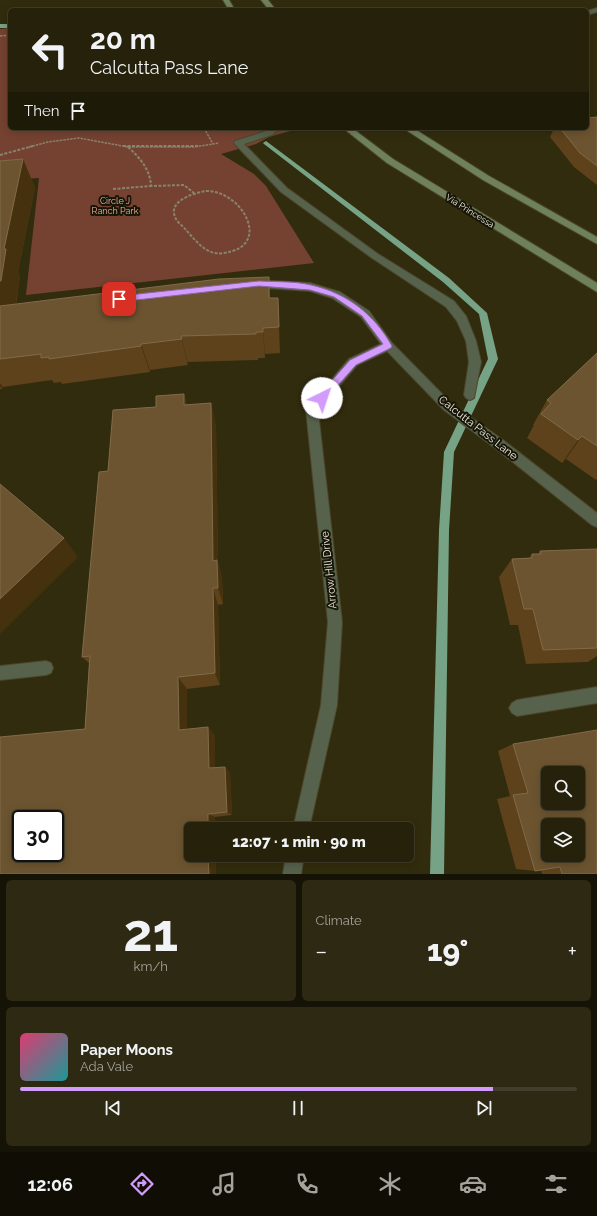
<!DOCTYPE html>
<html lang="en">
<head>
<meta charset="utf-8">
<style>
	body { margin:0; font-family:Raleway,sans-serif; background:#2e2913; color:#f1f3f6; height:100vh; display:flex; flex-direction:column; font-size:15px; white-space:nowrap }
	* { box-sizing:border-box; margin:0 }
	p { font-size:13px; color:#a4a39c }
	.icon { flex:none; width:22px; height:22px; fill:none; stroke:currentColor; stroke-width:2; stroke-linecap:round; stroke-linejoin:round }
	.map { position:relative; height:874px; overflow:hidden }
	.sheet { display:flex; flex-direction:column; gap:6px; padding:6px; background:#151206; flex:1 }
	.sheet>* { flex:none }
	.banner { position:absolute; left:8px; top:8px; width:581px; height:122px; border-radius:6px; box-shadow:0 2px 10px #0003,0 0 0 1px #423e2b; background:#26210a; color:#f1f3f6; overflow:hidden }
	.buttons { position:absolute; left:541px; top:766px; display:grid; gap:8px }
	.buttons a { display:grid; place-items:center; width:44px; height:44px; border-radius:6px; background:#26210a; box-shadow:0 2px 10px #0003,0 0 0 1px #423e2b; font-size:20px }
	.speed { position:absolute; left:12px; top:810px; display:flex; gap:8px; font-size:20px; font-weight:700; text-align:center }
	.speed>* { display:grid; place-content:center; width:52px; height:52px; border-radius:50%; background:#26210a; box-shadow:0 2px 10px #0003,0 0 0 1px #423e2b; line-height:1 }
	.speed .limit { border:2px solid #111; border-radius:6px; background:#fff; color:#111 }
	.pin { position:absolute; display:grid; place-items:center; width:34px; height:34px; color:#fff; margin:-17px; border-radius:8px; box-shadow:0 2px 6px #0006 }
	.me { position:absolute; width:44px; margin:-22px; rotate:41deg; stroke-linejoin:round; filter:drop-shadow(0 0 3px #0008) }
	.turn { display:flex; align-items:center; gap:14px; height:84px; padding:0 16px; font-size:18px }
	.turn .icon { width:52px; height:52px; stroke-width:2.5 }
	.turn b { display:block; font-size:28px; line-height:34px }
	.then { display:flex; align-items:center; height:38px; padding:0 16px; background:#0003; gap:8px; font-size:15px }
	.big { font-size:30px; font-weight:800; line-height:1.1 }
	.sheet .widget { flex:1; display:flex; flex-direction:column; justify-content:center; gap:6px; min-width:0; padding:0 14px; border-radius:6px; background:#2e2913 }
	.sheet .dial { align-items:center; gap:0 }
	.dial b { font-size:52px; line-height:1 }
	.song { display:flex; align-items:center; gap:12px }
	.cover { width:48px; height:48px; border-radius:6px; background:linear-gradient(135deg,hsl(340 70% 55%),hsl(180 70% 35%)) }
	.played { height:4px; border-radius:2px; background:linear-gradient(90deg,#d39cfc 85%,#423e2b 85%) }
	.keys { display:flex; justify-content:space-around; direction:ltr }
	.heat { display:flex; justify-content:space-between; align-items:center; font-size:22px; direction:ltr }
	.sheet .tiles { flex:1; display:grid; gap:6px; grid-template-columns:1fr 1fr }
	.widget:last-child { grid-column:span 2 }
	.trip { position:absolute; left:184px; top:822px; width:230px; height:40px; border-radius:6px; background:#26210a; box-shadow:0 2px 10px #0003,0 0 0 1px #423e2b; font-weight:800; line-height:40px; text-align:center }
	.dock { display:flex; height:64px; justify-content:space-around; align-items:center; background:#0f0d04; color:#a4a39c }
	.dock .icon { width:28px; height:28px }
	.dock .current { color:#d39cfc }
	.dock b { font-size:18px; color:#f1f3f6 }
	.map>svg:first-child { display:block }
</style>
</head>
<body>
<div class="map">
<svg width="597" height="874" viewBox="0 0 597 874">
	<rect width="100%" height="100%" fill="#322c0e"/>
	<path fill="#754231" d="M10,28V128H301L269,137L256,144L221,154L254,174L266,186L314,263L26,295L39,178L0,180V29Z"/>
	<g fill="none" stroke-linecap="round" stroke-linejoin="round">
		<g fill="#76a386" fill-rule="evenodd">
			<rect x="0" y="24" width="10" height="4"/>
			<path d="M241,128H249V129L246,131Z"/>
			<path d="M266,141L449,278L487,313L498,359L454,452L449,530L444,874H430L439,530L444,452L488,359L479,314L443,282L264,144L263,143Z"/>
		</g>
		<g stroke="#4c472a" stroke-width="2">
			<g id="lane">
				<path d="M597,8V12L587,15V11Z"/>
				<path d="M271,128H280L272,135L244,144L287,188L378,254L454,301L466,316L476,341L481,362L474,398L470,400L466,398L464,395L469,362L466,341L457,321L446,307L372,258L281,192L234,143L235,141L266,131Z"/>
			</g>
		</g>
		<g stroke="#4c472a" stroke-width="2">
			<g id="street">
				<path d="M253,280L310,283L340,292L369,311L392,343L452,404L503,440L597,513V527L592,525L495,448L444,410L387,351L357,365L318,411L342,622L337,705L309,829H293L321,705L328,622L306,410L349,359L381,344L361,317L332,298L310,291L249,287L248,284L249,281Z"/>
				<path d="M46,661L51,663L53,668L51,673L46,675L0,680V666Z"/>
				<path d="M597,687V703L517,716L512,713L509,708L512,703L517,700Z"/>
				<path d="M286,855H304L301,874H283Z"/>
			</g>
		</g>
		<g stroke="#4c472a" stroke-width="2">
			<g id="secondary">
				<path d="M223,0H229L235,10H229Z"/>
				<path d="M261,0H268L276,10H269Z"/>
				<path d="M343,128H352L393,159L597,283V292L387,163Z"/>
				<path d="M403,128H413L489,176L597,237V244L483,180Z"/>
			</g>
		</g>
		<g stroke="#88846c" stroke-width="1.5" stroke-dasharray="2.5 1" stroke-linecap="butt">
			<path d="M0,36L10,35"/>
			<path d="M204,128L213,144L219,143"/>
			<path d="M29,147L48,142L79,138L128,147H194L213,144"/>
		</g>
		<g stroke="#88846c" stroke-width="2" stroke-dasharray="3 1.5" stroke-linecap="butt">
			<path d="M123,146H199"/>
			<path d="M128,147C140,158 150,169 151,186L184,185L194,193"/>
			<path d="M0,155L33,146"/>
			<path d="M113,189L151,186"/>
			<path d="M206,191C242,190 274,247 223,253C207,256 196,241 186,230C183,226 178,223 176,219C166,201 194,193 206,191Z"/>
		</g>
		<use href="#lane" fill="#57624c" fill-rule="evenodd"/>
		<use href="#street" fill="#57624c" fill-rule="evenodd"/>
		<use href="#secondary" fill="#6f815c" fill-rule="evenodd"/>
	</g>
	<g fill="#5d421b" fill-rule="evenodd">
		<path d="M597,117V185L574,167L550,137L554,128H587Z"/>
		<path d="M23,159L35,188L18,272L20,276L16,305L269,277L270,298H278L280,353L265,354V358H258V360L187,362L188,365L150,370V372L62,384L61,382L54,383L52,380L3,387L2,389H0V161Z"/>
		<path d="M597,353V479L596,480L566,459L562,463L527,438L534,425H533L547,400Z"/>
		<path d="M184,394L187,405L211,403L216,427L218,562L222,578L223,604L218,605L220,685L187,689V729L208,727L215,736V768L225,767L230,773L232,815L215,817V829H191V855H216V874H0V737L85,729L89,663L82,657L99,472L108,471L113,410L156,407V396ZM21,819H55V853H21Z"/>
		<path d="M597,549V656L588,662L526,664L518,625H510L499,577L512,559L529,558L532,554H538L540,551Z"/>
		<path d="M513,744L597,874H542L541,870L535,871L516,869L497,799L510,796L498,751Z"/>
	</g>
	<g fill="#45310d">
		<path d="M23,159L35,188L18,272L20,276L15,308L0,313V281L4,249Z"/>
		<path d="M263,328L265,354V358L263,332Z"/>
		<path d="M181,336L187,362L188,365L182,339Z"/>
		<path d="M141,344L150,370V372L141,346Z"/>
		<path d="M0,383L3,387L2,389L0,386Z"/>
		<path d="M184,394L190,419L184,405Z"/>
		<path d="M211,403L216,427L218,562L222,578L223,604L218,588L213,561Z"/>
		<path d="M582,436L566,459L562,463L578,440Z"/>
		<path d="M64,538L78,557L0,634V599Z"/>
		<path d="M213,588L218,605L220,685L215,673Z"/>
		<path d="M178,677L187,689V738L179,730Z"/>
		<path d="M208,727L215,736V774L209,768Z"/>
		<path d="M225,767L230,773L232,815L227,812Z"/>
		<path d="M208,814L215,817V829H208Z"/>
		<path d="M208,855H216V874H209Z"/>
	</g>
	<g fill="#6c5430" stroke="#806b4a" fill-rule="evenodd">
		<path d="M597,117V166L580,153L560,128H587V118Z"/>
		<path d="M23,159L4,249H6L1,281H0V161Z"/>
		<path d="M269,277V298H278L279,327L263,328V332H256V334L181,336L182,339L141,344V346L49,359V357L41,358V354L0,359V306L219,279Z"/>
		<path d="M597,353V446L582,436L578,440L541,414L551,403L547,400Z"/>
		<path d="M184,394V405L211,403L213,561L217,560L218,588H213L215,673L178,677L179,730L208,727L209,768L225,767L227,812L208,814V829H191V855H208L209,874H0V737L85,729L90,656L82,657L99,472L108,471L113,410L156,407V396ZM21,819H55V853H21Z"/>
		<path d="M0,484L64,538L0,599Z"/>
		<path d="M597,549V648L543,650L533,609H524L512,559L532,558V554H541L540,551Z"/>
		<path d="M597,730V874H562L560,867L535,871L513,795L528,793L513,744ZM548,773H578V803H548ZM548,825H578V855H548Z"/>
	</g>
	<path fill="#d39cfc" stroke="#8965a4" d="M259,281C276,282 295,281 311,285C347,293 374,314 392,346L391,348L356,365L325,400L322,401L318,398L319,395L350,360L383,344L362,316L334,297L310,290L259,286L119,302L115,299L119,296Z"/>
	<g text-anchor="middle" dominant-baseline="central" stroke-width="4" stroke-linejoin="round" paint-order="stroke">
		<g font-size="9" fill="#f8b097" stroke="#171508">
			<text x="115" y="201">Circle J<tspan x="115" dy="10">Ranch Park</tspan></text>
		</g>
		<g font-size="9" fill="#ecead8" stroke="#171508">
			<text transform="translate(470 211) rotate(32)">Via Princessa</text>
		</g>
		<g font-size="11" fill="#ecead8" stroke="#171508">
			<text transform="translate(478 428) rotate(38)">Calcutta Pass Lane</text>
			<text transform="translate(329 570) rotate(-96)">Arrow Hill Drive</text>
		</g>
	</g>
</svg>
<div class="buttons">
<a><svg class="icon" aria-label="search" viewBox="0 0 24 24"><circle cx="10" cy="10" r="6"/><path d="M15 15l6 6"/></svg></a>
<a><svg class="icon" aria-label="layers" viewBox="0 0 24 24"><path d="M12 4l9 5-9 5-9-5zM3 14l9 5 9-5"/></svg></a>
</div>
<div class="speed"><div class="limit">30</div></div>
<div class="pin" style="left:119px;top:299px;background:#d93025"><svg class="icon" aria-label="arrive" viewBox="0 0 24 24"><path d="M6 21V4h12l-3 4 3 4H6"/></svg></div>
<svg class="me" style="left:322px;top:398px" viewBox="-20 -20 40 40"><circle r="19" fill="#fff"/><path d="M0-13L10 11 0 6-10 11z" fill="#d39cfc"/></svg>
<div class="trip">12:07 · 1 min · 90 m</div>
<div class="banner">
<div class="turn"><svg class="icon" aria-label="left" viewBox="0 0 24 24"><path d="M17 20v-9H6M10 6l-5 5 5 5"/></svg><div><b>20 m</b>Calcutta Pass Lane</div></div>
<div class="then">Then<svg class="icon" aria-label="arrive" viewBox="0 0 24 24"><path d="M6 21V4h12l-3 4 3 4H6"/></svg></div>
</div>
</div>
<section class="sheet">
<div class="tiles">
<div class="widget dial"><b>21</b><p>km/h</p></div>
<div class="widget"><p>Climate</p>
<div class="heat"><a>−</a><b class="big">19°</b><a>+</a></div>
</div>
<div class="widget">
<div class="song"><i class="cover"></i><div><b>Paper Moons</b><p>Ada Vale</p></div></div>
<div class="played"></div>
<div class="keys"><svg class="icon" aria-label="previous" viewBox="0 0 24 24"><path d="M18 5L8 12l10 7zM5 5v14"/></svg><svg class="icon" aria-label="pause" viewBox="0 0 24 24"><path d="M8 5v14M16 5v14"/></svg><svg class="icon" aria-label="next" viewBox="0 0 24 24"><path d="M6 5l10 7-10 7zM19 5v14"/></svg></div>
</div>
</div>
</section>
<nav class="dock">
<b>12:06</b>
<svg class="icon current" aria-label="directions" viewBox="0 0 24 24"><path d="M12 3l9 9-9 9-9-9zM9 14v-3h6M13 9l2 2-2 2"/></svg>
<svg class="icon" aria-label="music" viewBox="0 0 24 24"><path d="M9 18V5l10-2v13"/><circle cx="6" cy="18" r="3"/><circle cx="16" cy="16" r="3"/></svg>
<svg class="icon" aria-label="phone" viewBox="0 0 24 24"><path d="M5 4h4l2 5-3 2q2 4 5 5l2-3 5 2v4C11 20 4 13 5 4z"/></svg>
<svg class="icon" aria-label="climate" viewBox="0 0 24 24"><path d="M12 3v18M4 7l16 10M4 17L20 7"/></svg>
<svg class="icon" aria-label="car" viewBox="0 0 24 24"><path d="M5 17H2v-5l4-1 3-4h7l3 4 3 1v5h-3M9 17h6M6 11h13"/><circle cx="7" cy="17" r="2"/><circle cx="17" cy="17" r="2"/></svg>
<svg class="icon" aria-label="filters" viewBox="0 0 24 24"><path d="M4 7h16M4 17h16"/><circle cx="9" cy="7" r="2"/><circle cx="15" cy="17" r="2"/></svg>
</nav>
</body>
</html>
